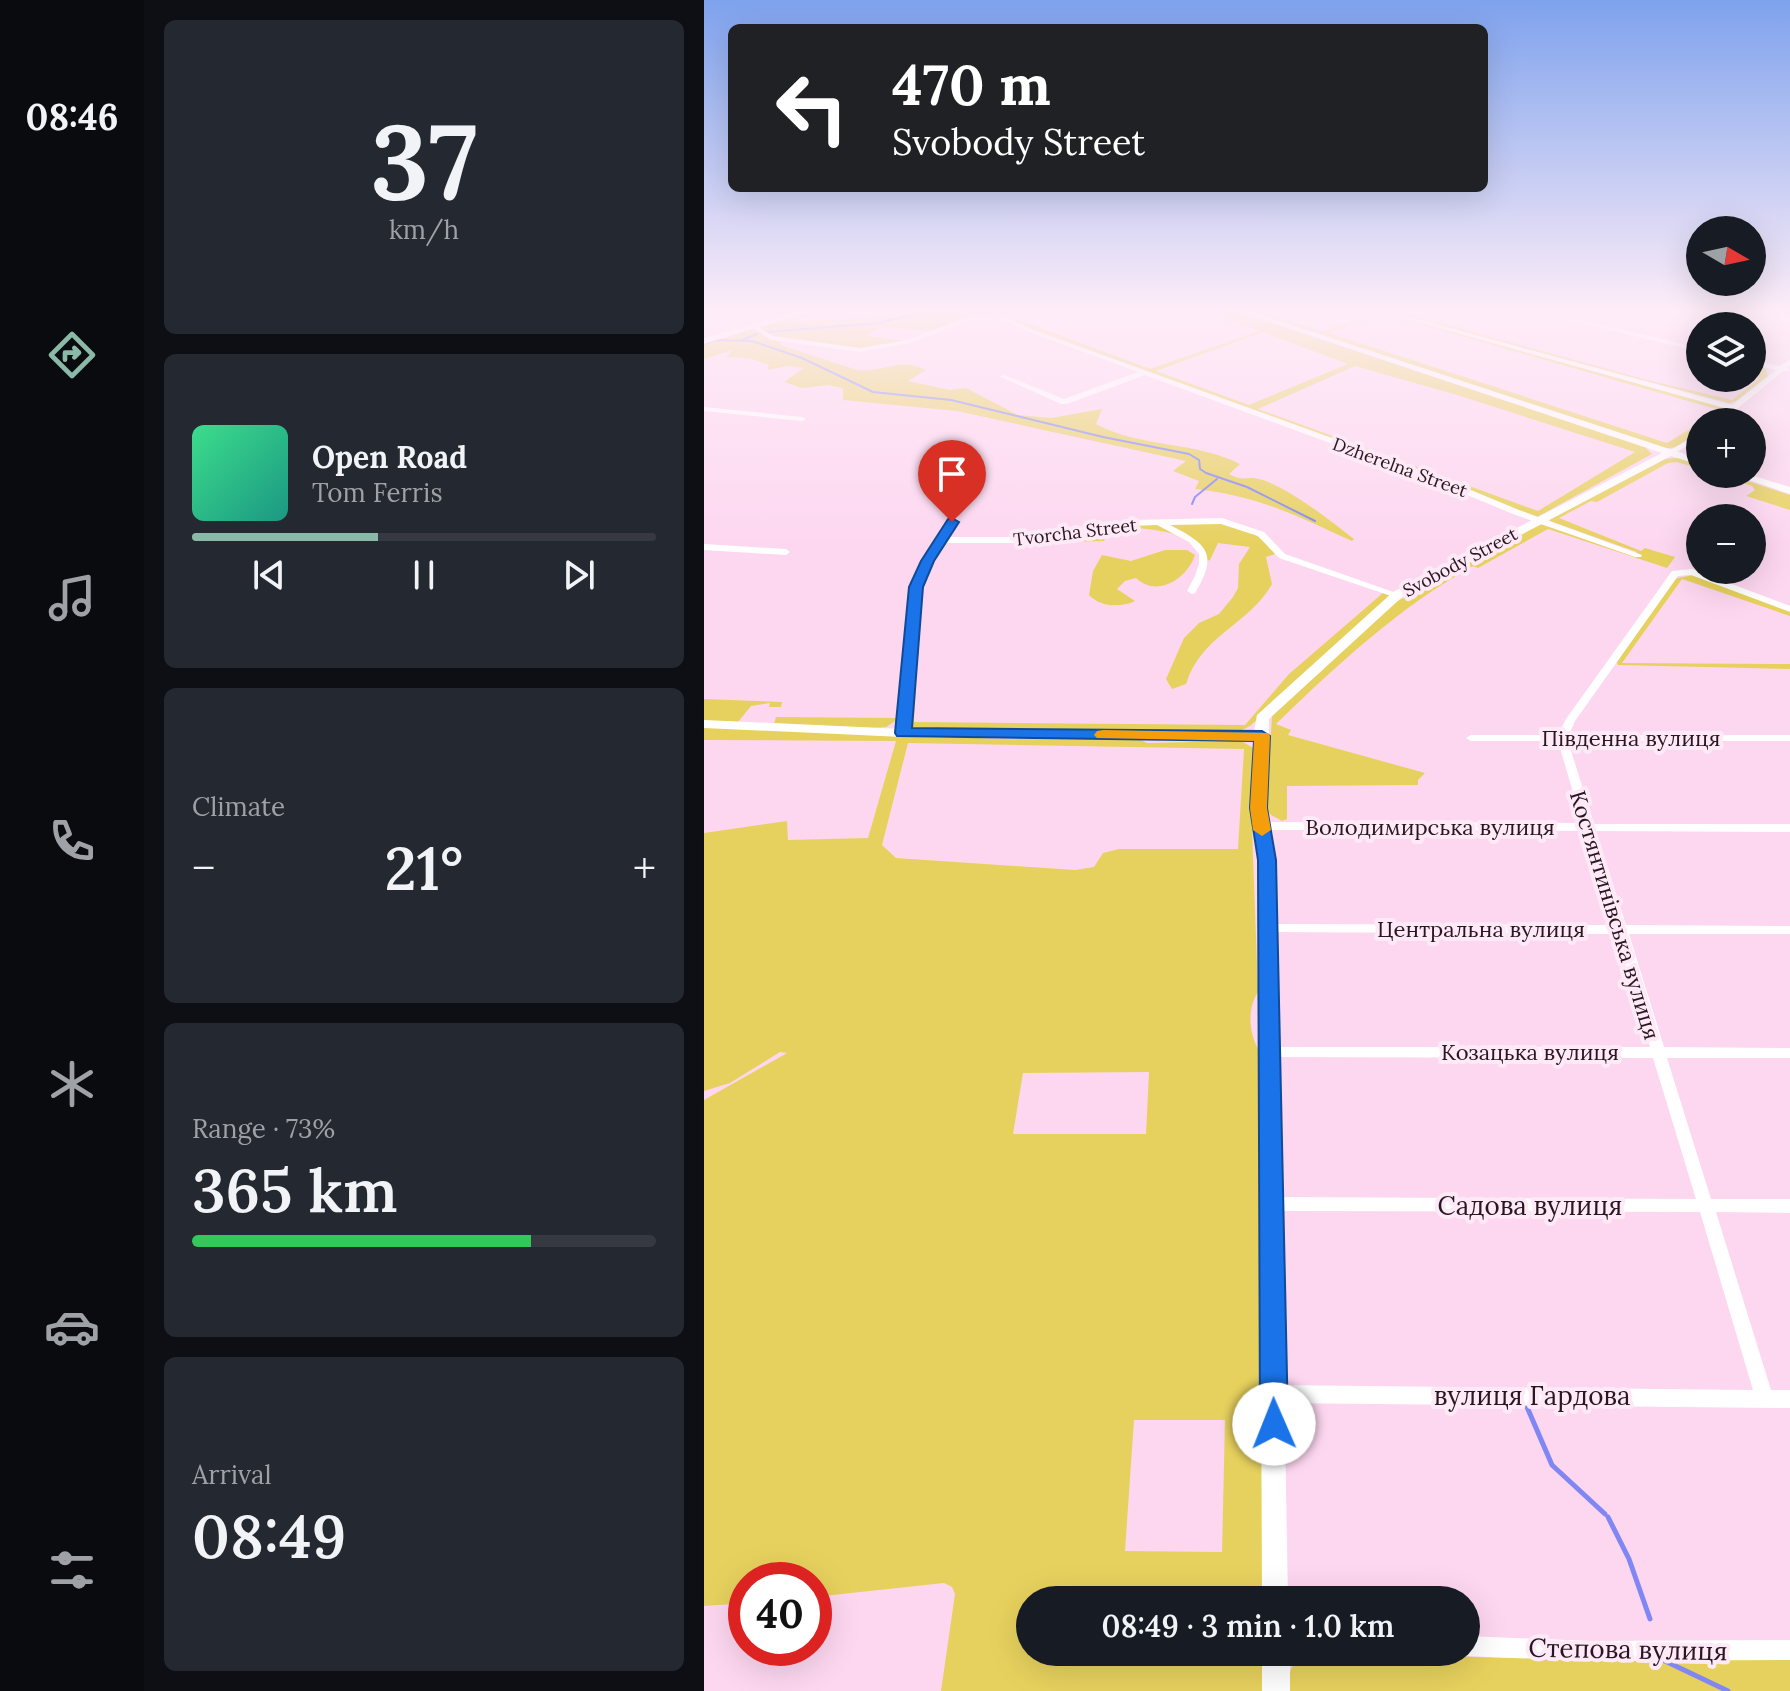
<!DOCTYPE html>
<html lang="en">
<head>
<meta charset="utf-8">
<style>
	body { margin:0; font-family:Lora,serif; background:#242831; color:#f1f3f6; height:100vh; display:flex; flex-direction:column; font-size:30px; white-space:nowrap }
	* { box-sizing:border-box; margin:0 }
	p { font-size:26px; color:#9ea1a6 }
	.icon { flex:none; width:44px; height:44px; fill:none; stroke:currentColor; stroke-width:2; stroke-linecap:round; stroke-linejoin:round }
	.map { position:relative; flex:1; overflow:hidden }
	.side { display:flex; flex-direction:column; gap:20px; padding:20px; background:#0d0f14; width:560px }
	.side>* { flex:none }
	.guide { position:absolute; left:24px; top:24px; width:760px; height:168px; border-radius:12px; box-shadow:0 8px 32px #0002; background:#202124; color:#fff; overflow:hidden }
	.needle { width:52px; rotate:99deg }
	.fabs { position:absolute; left:982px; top:216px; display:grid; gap:16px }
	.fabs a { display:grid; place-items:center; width:80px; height:80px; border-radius:50%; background:#171b24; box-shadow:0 8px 32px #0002; font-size:40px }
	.speed { position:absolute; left:24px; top:1562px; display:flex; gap:16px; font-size:40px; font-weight:700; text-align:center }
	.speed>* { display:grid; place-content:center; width:104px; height:104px; border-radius:50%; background:#171b24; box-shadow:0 8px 32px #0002; line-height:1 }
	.speed .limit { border:12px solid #d22; background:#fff; color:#111 }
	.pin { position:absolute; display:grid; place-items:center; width:68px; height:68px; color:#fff; margin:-82px -34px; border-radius:50% 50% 50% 0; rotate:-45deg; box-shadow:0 0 8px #0007 }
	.pin .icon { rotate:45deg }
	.me { position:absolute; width:88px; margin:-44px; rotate:359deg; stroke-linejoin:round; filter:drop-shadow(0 0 6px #0008) }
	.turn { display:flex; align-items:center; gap:28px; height:168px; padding:0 32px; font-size:36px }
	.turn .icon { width:104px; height:104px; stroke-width:2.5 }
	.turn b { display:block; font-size:56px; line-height:68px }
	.big { font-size:60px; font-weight:600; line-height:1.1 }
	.side .card { flex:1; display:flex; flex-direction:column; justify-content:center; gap:12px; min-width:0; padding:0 28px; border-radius:12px; background:#242831 }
	.side .dial { align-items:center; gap:0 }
	.dial b { font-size:104px; line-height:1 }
	.song { display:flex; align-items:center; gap:24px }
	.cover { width:96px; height:96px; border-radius:12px; background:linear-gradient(135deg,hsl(150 70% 55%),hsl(170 70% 35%)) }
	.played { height:8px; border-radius:4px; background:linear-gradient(90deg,#8bb9a8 40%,#363941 40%) }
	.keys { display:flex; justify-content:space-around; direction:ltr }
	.heat { display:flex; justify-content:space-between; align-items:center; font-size:44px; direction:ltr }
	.charge { height:12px; border-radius:6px; background:linear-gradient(90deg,#34c759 73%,#363941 0) }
	.trip { position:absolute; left:312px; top:1586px; width:464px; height:80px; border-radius:40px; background:#171b24; box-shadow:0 8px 32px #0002; font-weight:600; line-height:80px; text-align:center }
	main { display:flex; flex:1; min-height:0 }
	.tab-bar { display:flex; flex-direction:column; width:144px; justify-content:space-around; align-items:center; background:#090b0e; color:#9ea1a6 }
	.tab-bar .icon { width:56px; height:56px }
	.tab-bar .selected { color:#8bb9a8 }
	.tab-bar b { font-size:36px; color:#f1f3f6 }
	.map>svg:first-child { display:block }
</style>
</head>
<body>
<main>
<nav class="tab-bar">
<b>08:46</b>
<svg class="icon selected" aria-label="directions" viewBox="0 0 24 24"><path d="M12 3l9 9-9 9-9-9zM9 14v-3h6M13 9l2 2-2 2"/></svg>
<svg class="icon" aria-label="music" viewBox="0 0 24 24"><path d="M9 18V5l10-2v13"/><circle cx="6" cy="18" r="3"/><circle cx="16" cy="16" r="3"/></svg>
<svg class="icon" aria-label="phone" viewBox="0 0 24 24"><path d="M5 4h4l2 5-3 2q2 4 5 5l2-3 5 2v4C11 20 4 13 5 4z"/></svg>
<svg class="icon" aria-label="climate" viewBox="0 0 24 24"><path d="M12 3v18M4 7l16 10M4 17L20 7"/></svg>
<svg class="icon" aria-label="car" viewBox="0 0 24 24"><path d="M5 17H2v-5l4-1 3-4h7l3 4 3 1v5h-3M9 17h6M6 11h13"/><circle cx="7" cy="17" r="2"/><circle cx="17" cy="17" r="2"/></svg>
<svg class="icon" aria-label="filters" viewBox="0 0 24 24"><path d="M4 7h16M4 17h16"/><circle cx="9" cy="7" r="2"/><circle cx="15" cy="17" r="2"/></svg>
</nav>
<section class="side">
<div class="card dial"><b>37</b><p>km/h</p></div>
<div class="card">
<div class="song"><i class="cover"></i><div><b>Open Road</b><p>Tom Ferris</p></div></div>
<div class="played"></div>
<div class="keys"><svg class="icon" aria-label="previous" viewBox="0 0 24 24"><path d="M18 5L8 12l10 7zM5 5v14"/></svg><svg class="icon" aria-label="pause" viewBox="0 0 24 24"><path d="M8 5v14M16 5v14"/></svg><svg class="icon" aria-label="next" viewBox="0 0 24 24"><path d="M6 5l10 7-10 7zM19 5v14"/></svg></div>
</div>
<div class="card"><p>Climate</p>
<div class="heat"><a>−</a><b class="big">21°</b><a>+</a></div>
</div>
<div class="card"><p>Range · 73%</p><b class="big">365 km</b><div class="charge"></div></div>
<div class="card"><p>Arrival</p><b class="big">08:49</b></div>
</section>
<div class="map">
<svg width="1086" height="1691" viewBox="0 0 1086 1691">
	<rect width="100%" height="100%" fill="#fdd7f0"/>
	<g fill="#e7d15e" fill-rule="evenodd">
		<path d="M117,308H129L84,322L174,317L222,308H313L297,313L446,369L555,331L494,308H522L941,447L948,454L833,517L324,329C313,323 301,314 289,314C266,315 249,327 228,330C206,333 182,319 162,336L203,341L152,350L68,337L54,327ZM559,332L644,364L545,405L452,371ZM651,366L753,395L931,452L834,511L554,409Z"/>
		<path d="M533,308H550L618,332L673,312L657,308L678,311L624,332L681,313L1019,407L1022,411L1008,422H997L1015,410L680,314L625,333L963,443L996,423V431L972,447L960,449Z"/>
		<path d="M669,308H694L690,310L943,380L1028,400L1056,378L1051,376L1055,370L1048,364L1062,369L1064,376L1032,401L1025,403Z"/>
		<path d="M49,329L79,340L76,345L153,370C181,373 194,356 222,370L204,381L246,390L262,388L314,415L347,418L398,409L392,424C437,448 491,441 536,464L525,474C539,482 543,476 555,479C582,485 628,522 650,539L648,541C591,515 555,496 491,489L495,481L469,471L482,461L253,411L139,400V388L124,385L98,388L80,382L100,368L84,366L63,370L65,365L45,358L22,357L28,350L0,359V342Z"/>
		<path d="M974,458L996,465V469L973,462L964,463L893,502L887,501L855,518L937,551L941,548L971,557L963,568L844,529L774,568L769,566C694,608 633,665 572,724L587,730L584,735L721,773L714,780V785L583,786V819L578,821L567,815L562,809L568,716L692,602L836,524L931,554L933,552L846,521V518L956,459Z"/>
		<path d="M1010,474H1022L1086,495V510L1042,496L1051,490L1048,486Z"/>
		<path d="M503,521C535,526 551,528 571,554L562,557L568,584C546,624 496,636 482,684L468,689L462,679L480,638L495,623L515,614L529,597L534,588L535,564L546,547L514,543L506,560L498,562C497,554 492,544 486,540C468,530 423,525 404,530L400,541L295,543L421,525Z"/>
		<path d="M461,550H483L491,555C483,579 453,598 432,578L421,581L413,589L431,601C417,608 396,607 385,595L389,571L398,555L427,561Z"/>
		<path d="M989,575L1086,611V616L978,579L918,663L1086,664V669L914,665L913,662L970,579Z"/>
		<path d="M680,592L688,595L546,726L534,732L201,727L211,608L216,606L210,722L541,725L585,674Z"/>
		<path d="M0,699L78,702L77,707H65L66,703L47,706L34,722L0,721Z"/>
		<path d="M72,717L196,718L182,727L170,728L70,724Z"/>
		<path d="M0,726L295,739L437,740L443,743L530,741L539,742L551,749L547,800L554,992C543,1009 545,1032 554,1049L559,1600H326V1652H559V1691H237L251,1594L248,1587L240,1583L110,1597V1580H42V1603L0,1606V1100L83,1053L76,1052L26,1083L0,1091V833L83,821L84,840L164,838L192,741L0,740ZM204,743L540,749L534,849H415L399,853L390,867L371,870L192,858L178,845ZM445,1072L442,1134H309L319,1073ZM430,1420H521L518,1552L421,1551Z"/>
		<path d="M607,1652L805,1658H1086V1691H582C585,1673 587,1658 607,1652Z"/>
	</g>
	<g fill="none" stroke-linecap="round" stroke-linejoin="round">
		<g stroke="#8086f4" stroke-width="2">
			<path d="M64,332L174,323L238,308"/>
			<path d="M38,340L53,334"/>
			<path d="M0,344L12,340L48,341L98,358L169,392L247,400L399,437L485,454L495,460L496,469L502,473L543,487L611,521"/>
			<path d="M488,504L491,497L513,479"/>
		</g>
		<g stroke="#8086f4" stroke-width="5">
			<path d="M823,1407L848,1465L901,1514"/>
			<path d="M904,1517L925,1559L946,1619"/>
			<path d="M959,1660L1024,1691"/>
		</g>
		<g fill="#fff" fill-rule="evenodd">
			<path d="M664,308H673L1028,405L1072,370L1048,364V360L1076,366L1086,360V365L1083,368L1086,371H1079L1017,422H1008L1024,409Z"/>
			<path d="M816,308H826L996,348V352Z"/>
			<path d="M1033,308H1043L1086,318V322Z"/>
			<path d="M298,315L327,329L733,476L815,510L938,555L937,557H931L809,514L727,480L441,375L363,404H357L295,376L300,375L360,399L434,372L323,331L295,318L267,320L206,343L156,352L67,340L46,326L51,325L69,336L156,348L203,340L266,316Z"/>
			<path d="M0,407L98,417L102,419L98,421L0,411Z"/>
			<path d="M996,433V438L968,455L961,453Z"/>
			<path d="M270,456L277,458L252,522L243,537H315L377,532L427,520L518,518L560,532L581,554L698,595L693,598L690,597L575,558L554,536L517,524L466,525C503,544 515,553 491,593L488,594L483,591L491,576L495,564V554L485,542L453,525L427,526L377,538L315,543H240L217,587L204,733L203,735H195L194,733L207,587L220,561L244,522Z"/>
			<path d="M0,544L82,549L86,552L82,555L0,550Z"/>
			<path d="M988,569L1086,606V612L987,575L974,576L871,721L865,735H1086V741H864L890,824H1086V832L892,831L922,925L1086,926V934H925L960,1047L1086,1048V1058H963L1007,1199H1086V1213L1012,1212L1067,1390H1086V1408L570,1403L564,1400L561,1394L564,1388L570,1385L1049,1390L996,1212L567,1211L561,1209L559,1204L561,1199L567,1197L992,1199L949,1058L567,1057L562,1056L560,1052L562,1048L567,1047H946L912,934L563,932L558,931L557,928L558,925L563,924L909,925L881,831L558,830L552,826L558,822L878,823L854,741H767L762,738L767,735H854L862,719L968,571Z"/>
			<path d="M762,1636L887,1641L1086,1640V1660L887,1661L762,1656L754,1652H762Z"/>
		</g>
		<g fill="#fff" fill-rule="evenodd">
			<path d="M105,308H117L0,344V338Z"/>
			<path d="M524,308H536L996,459V465L967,456L697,598L565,719L563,808L571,860L584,1600H558L555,860L547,808L550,740L199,737L0,728V720L199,729L550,732L553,715L689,592L958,453Z"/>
			<path d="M1027,474H1043L1086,487V494Z"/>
			<rect x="558" y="1652" width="28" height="39"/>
		</g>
	</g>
	<linearGradient id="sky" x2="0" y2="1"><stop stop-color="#7ea2ed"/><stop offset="0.57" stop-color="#feedf8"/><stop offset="1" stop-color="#feedf8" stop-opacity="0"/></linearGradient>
	<rect width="1086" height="545" fill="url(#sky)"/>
	<path fill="#1a73e8" stroke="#114b97" stroke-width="2" d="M248,518L255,522L230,561L219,587L208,728L558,731L566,736L563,808L572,860L584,1424L580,1433L570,1437L560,1433L556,1424L554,860L546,808L550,741L193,736L191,733L205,587L217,561L244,519Z"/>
	<path fill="#f59e0b" d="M399,730L564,733L566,736L563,808L567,830L558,836L549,830L546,808L550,741L393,738L390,735L393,731Z"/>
	<g text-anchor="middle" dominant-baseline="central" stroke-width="8" stroke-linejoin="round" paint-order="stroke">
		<g font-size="18" fill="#281722" stroke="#feeaf7">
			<text transform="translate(696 467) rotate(20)">Dzherelna Street</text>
			<text transform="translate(371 532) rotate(-7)">Tvorcha Street</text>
			<text transform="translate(756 562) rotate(-28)">Svobody Street</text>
		</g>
		<g font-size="22" fill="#281722" stroke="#feeaf7">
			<text x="927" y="738">Південна вулиця</text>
			<text x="726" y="827">Володимирська вулиця</text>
			<text transform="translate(911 915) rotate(73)">Костянтинівська вулиця</text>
			<text x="777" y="929">Центральна вулиця</text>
			<text x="826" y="1052">Козацька вулиця</text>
		</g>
		<g font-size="26" fill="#281722" stroke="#feeaf7">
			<text x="826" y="1205">Садова вулиця</text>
			<text x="828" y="1395">вулиця Гардова</text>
			<text transform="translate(924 1649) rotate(1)">Степова вулиця</text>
		</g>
	</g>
</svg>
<div class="fabs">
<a><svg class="needle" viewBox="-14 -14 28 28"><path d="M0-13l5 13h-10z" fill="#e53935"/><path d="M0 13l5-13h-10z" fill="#9ea1a6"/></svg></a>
<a><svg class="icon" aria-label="layers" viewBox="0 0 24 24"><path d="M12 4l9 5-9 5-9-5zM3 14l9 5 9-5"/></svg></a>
<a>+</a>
<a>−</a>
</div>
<div class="speed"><div class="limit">40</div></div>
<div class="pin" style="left:248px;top:522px;background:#d93025"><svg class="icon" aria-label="arrive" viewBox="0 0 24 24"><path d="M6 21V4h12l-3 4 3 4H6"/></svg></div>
<svg class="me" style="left:570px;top:1424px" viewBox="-20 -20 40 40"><circle r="19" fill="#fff"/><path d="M0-13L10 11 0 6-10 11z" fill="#1a73e8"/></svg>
<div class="trip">08:49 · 3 min · 1.0 km</div>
<div class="guide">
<div class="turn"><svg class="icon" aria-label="left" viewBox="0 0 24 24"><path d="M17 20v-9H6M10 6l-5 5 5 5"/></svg><div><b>470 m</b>Svobody Street</div></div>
</div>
</div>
</main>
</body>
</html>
